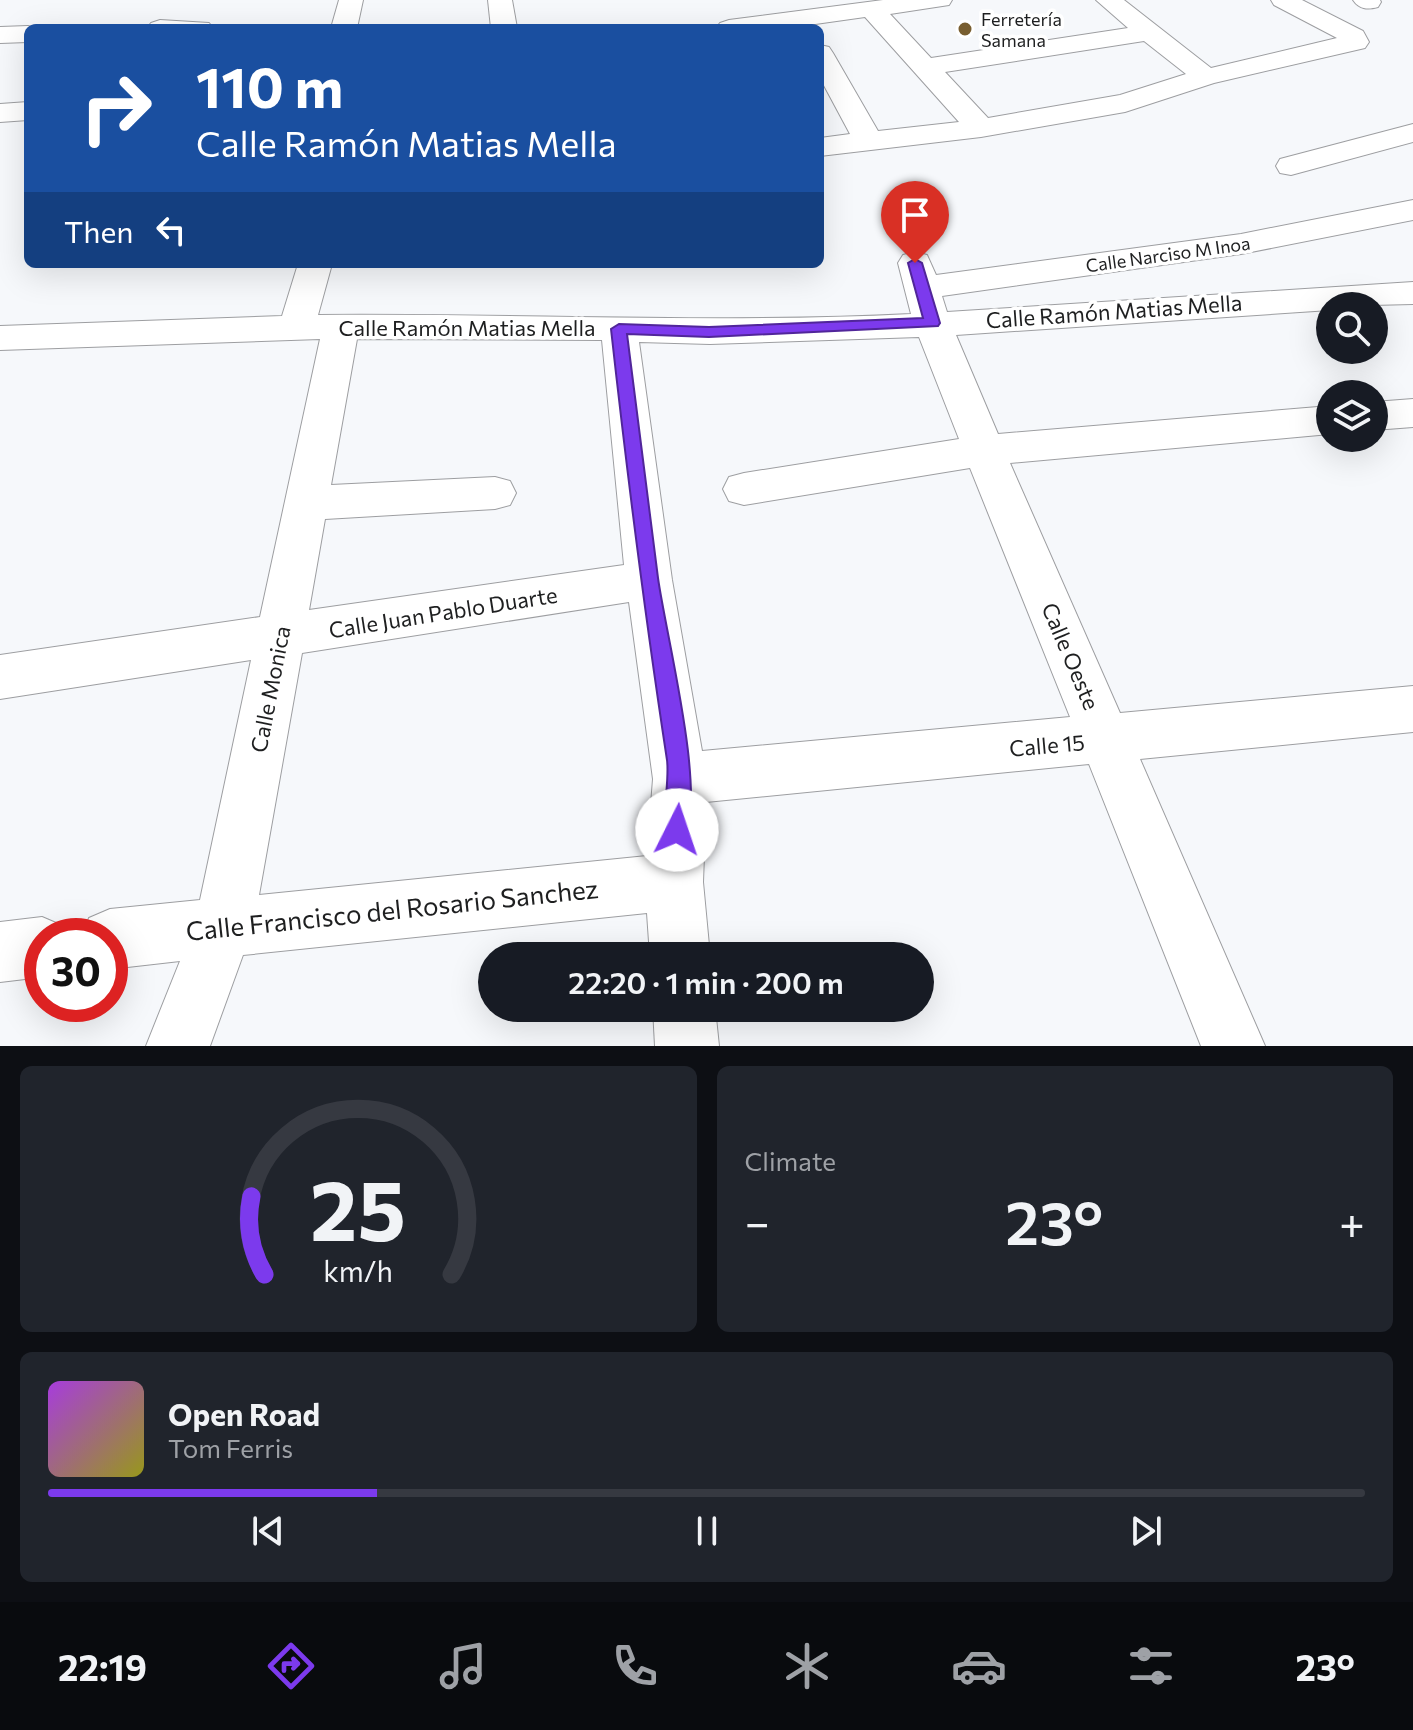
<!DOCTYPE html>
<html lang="en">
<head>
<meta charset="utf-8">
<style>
	body { margin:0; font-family:Commissioner,sans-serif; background:#20242c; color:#f1f3f6; height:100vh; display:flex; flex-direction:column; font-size:30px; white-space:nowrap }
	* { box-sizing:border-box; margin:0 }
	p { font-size:26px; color:#9ea1a6 }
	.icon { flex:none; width:44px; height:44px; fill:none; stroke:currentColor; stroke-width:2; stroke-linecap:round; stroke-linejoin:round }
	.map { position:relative; height:1046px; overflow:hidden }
	.details { display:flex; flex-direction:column; gap:20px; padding:20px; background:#0d0f14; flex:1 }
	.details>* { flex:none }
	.banner { position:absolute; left:24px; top:24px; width:800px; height:244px; border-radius:12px; box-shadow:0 8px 32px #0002; background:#1a4fa0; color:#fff; overflow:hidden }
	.tools { position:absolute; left:1316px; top:292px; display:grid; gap:16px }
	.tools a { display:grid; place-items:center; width:72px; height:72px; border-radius:50%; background:#171b24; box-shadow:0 8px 32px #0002; font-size:40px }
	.speed { position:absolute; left:24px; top:918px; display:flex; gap:16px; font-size:40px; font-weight:700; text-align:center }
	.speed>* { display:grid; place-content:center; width:104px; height:104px; border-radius:50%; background:#171b24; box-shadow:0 8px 32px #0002; line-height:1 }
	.speed .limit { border:12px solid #d22; background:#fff; color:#111 }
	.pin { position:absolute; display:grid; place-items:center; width:68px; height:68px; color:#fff; margin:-82px -34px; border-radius:50% 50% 50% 0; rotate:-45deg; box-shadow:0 0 8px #0007 }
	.pin .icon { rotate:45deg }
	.me { position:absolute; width:88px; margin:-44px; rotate:4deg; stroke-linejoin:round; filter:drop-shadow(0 0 6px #0008) }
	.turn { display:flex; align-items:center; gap:28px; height:168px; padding:0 40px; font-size:36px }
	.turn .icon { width:104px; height:104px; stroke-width:2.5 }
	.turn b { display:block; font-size:56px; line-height:68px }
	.then { display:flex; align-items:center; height:76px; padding:0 40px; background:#0003; gap:16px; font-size:30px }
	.big { font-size:60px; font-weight:600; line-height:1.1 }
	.details .widget { flex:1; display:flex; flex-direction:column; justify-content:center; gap:12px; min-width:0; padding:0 28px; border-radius:12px; background:#20242c }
	.details .dial { align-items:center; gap:0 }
	.dial svg { height:208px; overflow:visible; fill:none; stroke:#363941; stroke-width:7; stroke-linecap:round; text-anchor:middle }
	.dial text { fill:#f1f3f6; stroke:none }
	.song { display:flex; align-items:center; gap:24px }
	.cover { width:96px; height:96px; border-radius:12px; background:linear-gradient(135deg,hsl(280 70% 55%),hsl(60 70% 35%)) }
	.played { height:8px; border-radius:4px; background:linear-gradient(90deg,#7c3aed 25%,#363941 25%) }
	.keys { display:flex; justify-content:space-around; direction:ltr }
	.heat { display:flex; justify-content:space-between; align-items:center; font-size:44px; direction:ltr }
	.details .tiles { flex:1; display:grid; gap:20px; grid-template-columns:1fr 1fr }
	.widget:last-child { grid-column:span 2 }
	.trip { position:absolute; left:478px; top:942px; width:456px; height:80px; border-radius:40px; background:#171b24; box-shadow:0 8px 32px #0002; font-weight:600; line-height:80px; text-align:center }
	.menu { display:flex; height:128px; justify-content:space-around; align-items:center; background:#090b0e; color:#9ea1a6 }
	.menu .icon { width:56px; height:56px }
	.menu .selected { color:#7c3aed }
	.menu b { font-size:36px; color:#f1f3f6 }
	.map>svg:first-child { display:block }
</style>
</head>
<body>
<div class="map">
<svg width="1413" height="1046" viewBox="0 0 1413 1046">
	<rect width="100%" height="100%" fill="#f6f8fb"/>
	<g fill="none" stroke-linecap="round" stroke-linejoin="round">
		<g stroke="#9d9ea1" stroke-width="2">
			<g id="street">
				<path d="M339,0H363L357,28H331Z"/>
				<path d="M488,0H512L517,28H491Z"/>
				<path d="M883,0H952L949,5L890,14L931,58L1128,28L1096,0H1124L1211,68L1337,38L1274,5L1271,0H1302L1363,31L1369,42L1365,48L1214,83L1125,112L981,137L820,156V138L850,134L820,78V45L829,47L833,53L878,131L959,122L865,17L787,28H716L720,23L729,20ZM1144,41L1186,74L1120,95L988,118L945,72Z"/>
				<path d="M1353,0H1380L1381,2L1378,7C1367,10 1359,9 1353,0Z"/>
				<path d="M160,20L209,23L213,28H147L151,23Z"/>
				<path d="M28,26L35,28H28V42L0,43V27Z"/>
				<path d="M28,102V120L0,122V104Z"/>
				<path d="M1413,124V142L1291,175L1280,173L1276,166L1280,159Z"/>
				<path d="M1413,200V220L1241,254L942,296L947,312L1413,282V304L1330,306V310L956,335L998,434L1330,406V434L1010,463L1120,713L1413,686V732L1140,759L1265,1046H1201L1089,764L706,802L703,882L710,956H650L647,913L243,955L210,1046H146L180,961L110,969V936H82L89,918L110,909L200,900L251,660L0,699V655L260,617L320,339L0,350V326L282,316L298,264H332L318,315C516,313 714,324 911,314L898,263L903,255L915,252L927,255L936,275L1241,234ZM919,337L959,439L744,473L729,477L723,489L729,501L744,505L970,468L1070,717L702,751L672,580L639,342L710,344ZM357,339L602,340L624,565L309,610L325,519L495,509L510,505L516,493L510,481L495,477L331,485ZM629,602L653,779L647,856L259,895L302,653Z"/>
				<path d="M1413,399V427L1374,430V402Z"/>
				<path d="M42,917L63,926L67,936H42V977L0,982V922Z"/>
				<path d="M653,1008H715L719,1046H655Z"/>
			</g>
		</g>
		<use href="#street" fill="#fff" fill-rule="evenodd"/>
	</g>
	<path fill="#7c3aed" stroke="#51269a" stroke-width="2" d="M915,259L922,263L940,323L938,326L709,337L627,334C638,415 647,497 658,578C666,636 706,789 685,838L677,842L669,838C660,816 670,784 667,760C645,616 627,473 611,329L619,324L709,327L923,318L908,263Z"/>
	<circle fill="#785e30" stroke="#fff" stroke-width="3" cx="965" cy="29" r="8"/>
	<g text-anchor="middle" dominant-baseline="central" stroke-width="7" stroke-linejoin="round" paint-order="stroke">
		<g font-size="18" fill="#1e1f20" stroke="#fff" text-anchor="start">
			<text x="981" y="19">Ferretería<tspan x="981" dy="21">Samana</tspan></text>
		</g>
		<g font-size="18" fill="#1e1f20" stroke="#fff">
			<text transform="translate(1168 254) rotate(-8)">Calle Narciso M Inoa</text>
		</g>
		<g font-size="22" fill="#1e1f20" stroke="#fff">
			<text transform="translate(1114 311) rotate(-4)">Calle Ramón Matias Mella</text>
			<text x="467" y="327">Calle Ramón Matias Mella</text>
			<text transform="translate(443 612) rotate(-9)">Calle Juan Pablo Duarte</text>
			<text transform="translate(1071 656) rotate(67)">Calle Oeste</text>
			<text transform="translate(270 689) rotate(-79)">Calle Monica</text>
			<text transform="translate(1047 745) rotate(-5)">Calle 15</text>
		</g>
		<g font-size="26" fill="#1e1f20" stroke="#fff">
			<text transform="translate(392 909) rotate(-6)">Calle Francisco del Rosario Sanchez</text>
		</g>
	</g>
</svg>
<div class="tools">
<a><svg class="icon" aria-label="search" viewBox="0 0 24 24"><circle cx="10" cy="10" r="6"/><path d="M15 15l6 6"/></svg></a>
<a><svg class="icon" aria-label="layers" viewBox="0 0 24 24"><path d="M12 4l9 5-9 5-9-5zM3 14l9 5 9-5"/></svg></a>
</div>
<div class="speed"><div class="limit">30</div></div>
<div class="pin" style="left:915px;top:263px;background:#d93025"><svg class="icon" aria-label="arrive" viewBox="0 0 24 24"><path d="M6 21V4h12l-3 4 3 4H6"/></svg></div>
<svg class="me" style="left:677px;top:830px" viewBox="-20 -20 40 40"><circle r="19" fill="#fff"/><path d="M0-13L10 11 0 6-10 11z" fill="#7c3aed"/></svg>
<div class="trip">22:20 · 1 min · 200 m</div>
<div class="banner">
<div class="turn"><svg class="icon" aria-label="right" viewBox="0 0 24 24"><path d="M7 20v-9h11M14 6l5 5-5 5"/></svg><div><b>110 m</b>Calle Ramón Matias Mella</div></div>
<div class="then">Then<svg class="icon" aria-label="left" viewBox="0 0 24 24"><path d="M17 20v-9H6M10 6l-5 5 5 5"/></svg></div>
</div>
</div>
<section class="details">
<div class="tiles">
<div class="widget dial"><svg viewBox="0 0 100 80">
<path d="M14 69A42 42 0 1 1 86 69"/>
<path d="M14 69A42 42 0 0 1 9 39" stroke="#7c3aed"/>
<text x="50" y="56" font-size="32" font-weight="700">25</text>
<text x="50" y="72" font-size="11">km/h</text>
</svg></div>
<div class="widget"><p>Climate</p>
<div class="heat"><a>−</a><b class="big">23°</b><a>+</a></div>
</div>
<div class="widget">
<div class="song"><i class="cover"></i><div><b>Open Road</b><p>Tom Ferris</p></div></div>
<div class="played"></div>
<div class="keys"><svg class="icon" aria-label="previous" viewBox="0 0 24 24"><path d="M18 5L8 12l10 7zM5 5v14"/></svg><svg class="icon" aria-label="pause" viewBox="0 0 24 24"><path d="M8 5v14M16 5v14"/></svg><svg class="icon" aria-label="next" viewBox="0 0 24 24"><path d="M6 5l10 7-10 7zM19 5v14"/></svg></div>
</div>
</div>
</section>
<nav class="menu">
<b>22:19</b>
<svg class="icon selected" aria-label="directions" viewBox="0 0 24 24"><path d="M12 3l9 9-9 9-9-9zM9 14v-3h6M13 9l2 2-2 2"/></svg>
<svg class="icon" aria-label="music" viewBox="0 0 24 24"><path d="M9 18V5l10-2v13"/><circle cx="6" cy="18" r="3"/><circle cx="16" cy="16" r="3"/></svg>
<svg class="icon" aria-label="phone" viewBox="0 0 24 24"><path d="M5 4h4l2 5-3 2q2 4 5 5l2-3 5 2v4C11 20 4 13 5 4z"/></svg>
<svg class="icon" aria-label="climate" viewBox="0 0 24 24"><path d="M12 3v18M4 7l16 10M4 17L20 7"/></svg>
<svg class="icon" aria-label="car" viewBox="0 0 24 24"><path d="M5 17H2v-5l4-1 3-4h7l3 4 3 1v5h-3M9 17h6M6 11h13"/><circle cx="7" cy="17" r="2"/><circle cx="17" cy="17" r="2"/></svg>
<svg class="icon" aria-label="filters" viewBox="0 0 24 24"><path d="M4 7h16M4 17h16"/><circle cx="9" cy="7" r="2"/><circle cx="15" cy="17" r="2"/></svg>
<b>23°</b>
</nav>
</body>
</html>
